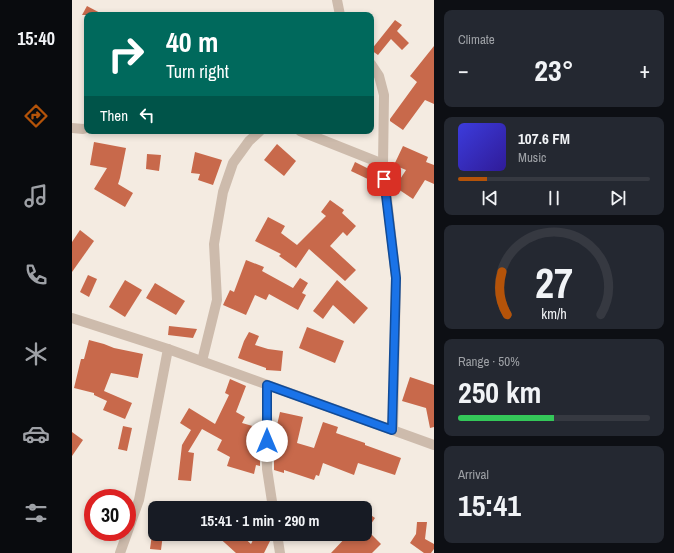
<!DOCTYPE html>
<html lang="en">
<head>
<meta charset="utf-8">
<style>
	body { margin:0; font-family:"Archivo Narrow",sans-serif; background:#242831; color:#f1f3f6; height:100vh; display:flex; flex-direction:column; font-size:15px; white-space:nowrap }
	* { box-sizing:border-box; margin:0 }
	p { font-size:13px; color:#9ea1a6 }
	.icon { flex:none; width:22px; height:22px; fill:none; stroke:currentColor; stroke-width:2; stroke-linecap:round; stroke-linejoin:round }
	.map { position:relative; flex:1; overflow:hidden }
	.panel { display:flex; flex-direction:column; gap:10px; padding:10px; background:#0d0f14; width:240px }
	.panel>* { flex:none }
	.hud { position:absolute; left:12px; top:12px; width:290px; height:122px; border-radius:8px; box-shadow:0 2px 6px #0003; background:#00695c; color:#fff; overflow:hidden }
	.speed { position:absolute; left:12px; top:489px; display:flex; gap:8px; font-size:20px; font-weight:700; text-align:center }
	.speed>* { display:grid; place-content:center; width:52px; height:52px; border-radius:50%; background:#171b24; box-shadow:0 2px 6px #0003; line-height:1 }
	.speed .limit { border:6px solid #d22; background:#fff; color:#111 }
	.pin { position:absolute; display:grid; place-items:center; width:34px; height:34px; color:#fff; margin:-17px; border-radius:8px; box-shadow:0 2px 6px #0006 }
	.me { position:absolute; width:44px; margin:-22px; rotate:0deg; stroke-linejoin:round; filter:drop-shadow(0 0 3px #0008) }
	.turn { display:flex; align-items:center; gap:14px; height:84px; padding:0 16px; font-size:18px }
	.turn .icon { width:52px; height:52px; stroke-width:2.5 }
	.turn b { display:block; font-size:28px; line-height:34px }
	.then { display:flex; align-items:center; height:38px; padding:0 16px; background:#0003; gap:8px; font-size:15px }
	.big { font-size:30px; font-weight:700; line-height:1.1 }
	.panel .tile { flex:1; display:flex; flex-direction:column; justify-content:center; gap:6px; min-width:0; padding:0 14px; border-radius:8px; background:#242831 }
	.panel .dial { align-items:center; gap:0 }
	.dial svg { height:104px; overflow:visible; fill:none; stroke:#363941; stroke-width:7; stroke-linecap:round; text-anchor:middle }
	.dial text { fill:#f1f3f6; stroke:none }
	.song { display:flex; align-items:center; gap:12px }
	.cover { width:48px; height:48px; border-radius:6px; background:linear-gradient(135deg,hsl(240 70% 55%),hsl(250 70% 35%)) }
	.played { height:4px; border-radius:2px; background:linear-gradient(90deg,#b45309 15%,#363941 15%) }
	.keys { display:flex; justify-content:space-around; direction:ltr }
	.heat { display:flex; justify-content:space-between; align-items:center; font-size:22px; direction:ltr }
	.charge { height:6px; border-radius:3px; background:linear-gradient(90deg,#34c759 50%,#363941 0) }
	.trip { position:absolute; left:76px; top:501px; width:224px; height:40px; border-radius:8px; background:#171b24; box-shadow:0 2px 6px #0003; font-weight:700; line-height:40px; text-align:center }
	main { display:flex; flex:1; min-height:0 }
	.tab-bar { display:flex; flex-direction:column; width:72px; justify-content:space-around; align-items:center; background:#090b0e; color:#9ea1a6 }
	.tab-bar .icon { width:28px; height:28px }
	.tab-bar .on { color:#b45309 }
	.tab-bar b { font-size:18px; color:#f1f3f6 }
	.map>svg:first-child { display:block }
</style>
</head>
<body>
<main>
<nav class="tab-bar">
<b>15:40</b>
<svg class="icon on" aria-label="directions" viewBox="0 0 24 24"><path d="M12 3l9 9-9 9-9-9zM9 14v-3h6M13 9l2 2-2 2"/></svg>
<svg class="icon" aria-label="music" viewBox="0 0 24 24"><path d="M9 18V5l10-2v13"/><circle cx="6" cy="18" r="3"/><circle cx="16" cy="16" r="3"/></svg>
<svg class="icon" aria-label="phone" viewBox="0 0 24 24"><path d="M5 4h4l2 5-3 2q2 4 5 5l2-3 5 2v4C11 20 4 13 5 4z"/></svg>
<svg class="icon" aria-label="climate" viewBox="0 0 24 24"><path d="M12 3v18M4 7l16 10M4 17L20 7"/></svg>
<svg class="icon" aria-label="car" viewBox="0 0 24 24"><path d="M5 17H2v-5l4-1 3-4h7l3 4 3 1v5h-3M9 17h6M6 11h13"/><circle cx="7" cy="17" r="2"/><circle cx="17" cy="17" r="2"/></svg>
<svg class="icon" aria-label="filters" viewBox="0 0 24 24"><path d="M4 7h16M4 17h16"/><circle cx="9" cy="7" r="2"/><circle cx="15" cy="17" r="2"/></svg>
</nav>
<div class="map">
<svg width="362" height="553" viewBox="0 0 362 553">
	<rect width="100%" height="100%" fill="#f4ebe1"/>
	<g fill="#c8694b">
		<path d="M15,6L32,15H10Z"/>
		<path d="M323,20L330,25L325,31L337,43L330,50L319,39L306,55L299,50Z"/>
		<path d="M362,46V104L353,100L331,130L318,121V119L345,82L338,76Z"/>
		<path d="M22,142L54,148L48,178L46,184L61,193L53,207L22,189L35,168L18,165Z"/>
		<path d="M205,144L224,161L212,176L192,160Z"/>
		<path d="M331,146L356,157L354,162L362,165V184L353,180L341,199L323,187L334,170L322,165Z"/>
		<path d="M123,152L150,160L141,185L126,180L128,174L119,173Z"/>
		<path d="M75,154L89,155L87,171L74,169Z"/>
		<path d="M283,162L305,173L302,182L279,171Z"/>
		<path d="M258,200L272,210L270,213L284,226L275,236L271,232L258,246L284,270L273,281L237,249L224,268L207,256L209,254L183,241L196,217L213,226L209,233L225,245L254,216L249,212Z"/>
		<path d="M8,230L22,241L0,272V242Z"/>
		<path d="M174,260L192,267L190,271L221,288L228,278L236,283L230,293L234,295L226,310L197,294L194,300L183,295L174,315L151,305L158,290L162,292Z"/>
		<path d="M16,275L25,279L17,297L8,292Z"/>
		<path d="M53,280L70,290L53,317L37,307Z"/>
		<path d="M265,280L296,308L282,324L261,305L251,319L241,311Z"/>
		<path d="M83,283L113,301L104,315L74,298Z"/>
		<path d="M97,326L125,329L121,338L96,335Z"/>
		<path d="M235,327L272,341L263,363L227,348Z"/>
		<path d="M177,332L187,336L183,345L196,349L211,351L209,371L194,370V368L166,358L172,341Z"/>
		<path d="M17,340L32,344L42,348L71,354L66,378L39,373L32,391L60,403L53,419L31,410L35,401L22,395V393L2,388L9,359H12Z"/>
		<path d="M338,377L362,385V427L358,428L354,408L330,401Z"/>
		<path d="M158,379L174,386L164,412L173,417L170,423L188,428V434L182,455L188,457V466L184,465L182,474L155,466L158,457L145,450L150,440L130,429L116,452L122,453L119,481L106,480L110,445L119,430L108,423L117,408L143,424L157,395L153,393Z"/>
		<path d="M208,412L231,417L225,443L242,448L251,422L266,427L264,433L293,443V445L329,458L323,475L286,463L282,475L251,463L247,476L244,475L242,480L212,470V473L202,470V447L205,435L203,434Z"/>
		<path d="M51,426L60,428L55,451L46,449Z"/>
		<path d="M0,432L11,440L0,456Z"/>
		<path d="M293,511L303,518L293,533Z"/>
		<path d="M345,522H355L353,539L362,544V549L359,553H352L338,543L344,534Z"/>
		<path d="M80,534H91L89,550L78,549Z"/>
		<path d="M143,534H168L179,544L184,534H188L199,539L192,553H164Z"/>
		<path d="M277,534H299L309,544L300,553H259Z"/>
	</g>
	<g fill="none" stroke-linecap="round" stroke-linejoin="round">
		<g stroke="#cdbbac" stroke-width="10">
			<path d="M265,0L268,15"/>
			<path d="M299,64L307,76L312,95L311,164L324,278L321,430"/>
			<path d="M0,128L11,129L15,128"/>
			<path d="M228,131L311,164"/>
			<path d="M0,318L96,349L362,445"/>
			<path d="M130,361L145,300L142,244L151,192L161,163L177,141L188,131"/>
			<path d="M195,385V469L201,508"/>
			<path d="M205,534L208,553"/>
			<path d="M48,553L67,500L96,349"/>
		</g>
	</g>
	<g fill="none" stroke-linecap="round" stroke-linejoin="round">
		<g stroke="#114b97" stroke-width="10">
			<path id="route" d="M195,441V385L320,430L324,278L312,179"/>
		</g>
		<use href="#route" stroke="#1a73e8" stroke-width="7"/>
	</g>
</svg>
<div class="speed"><div class="limit">30</div></div>
<div class="pin" style="left:312px;top:179px;background:#d93025"><svg class="icon" aria-label="arrive" viewBox="0 0 24 24"><path d="M6 21V4h12l-3 4 3 4H6"/></svg></div>
<svg class="me" style="left:195px;top:441px" viewBox="-20 -20 40 40"><circle r="19" fill="#fff"/><path d="M0-13L10 11 0 6-10 11z" fill="#1a73e8"/></svg>
<div class="trip">15:41 · 1 min · 290 m</div>
<div class="hud">
<div class="turn"><svg class="icon" aria-label="right" viewBox="0 0 24 24"><path d="M7 20v-9h11M14 6l5 5-5 5"/></svg><div><b>40 m</b>Turn right</div></div>
<div class="then">Then<svg class="icon" aria-label="left" viewBox="0 0 24 24"><path d="M17 20v-9H6M10 6l-5 5 5 5"/></svg></div>
</div>
</div>
<section class="panel">
<div class="tile"><p>Climate</p>
<div class="heat"><a>−</a><b class="big">23°</b><a>+</a></div>
</div>
<div class="tile">
<div class="song"><i class="cover"></i><div><b>107.6 FM</b><p>Music</p></div></div>
<div class="played"></div>
<div class="keys"><svg class="icon" aria-label="previous" viewBox="0 0 24 24"><path d="M18 5L8 12l10 7zM5 5v14"/></svg><svg class="icon" aria-label="pause" viewBox="0 0 24 24"><path d="M8 5v14M16 5v14"/></svg><svg class="icon" aria-label="next" viewBox="0 0 24 24"><path d="M6 5l10 7-10 7zM19 5v14"/></svg></div>
</div>
<div class="tile dial"><svg viewBox="0 0 100 80">
<path d="M14 69A42 42 0 1 1 86 69"/>
<path d="M14 69A42 42 0 0 1 10 36" stroke="#b45309"/>
<text x="50" y="56" font-size="32" font-weight="700">27</text>
<text x="50" y="72" font-size="11">km/h</text>
</svg></div>
<div class="tile"><p>Range · 50%</p><b class="big">250 km</b><div class="charge"></div></div>
<div class="tile"><p>Arrival</p><b class="big">15:41</b></div>
</section>
</main>
</body>
</html>
